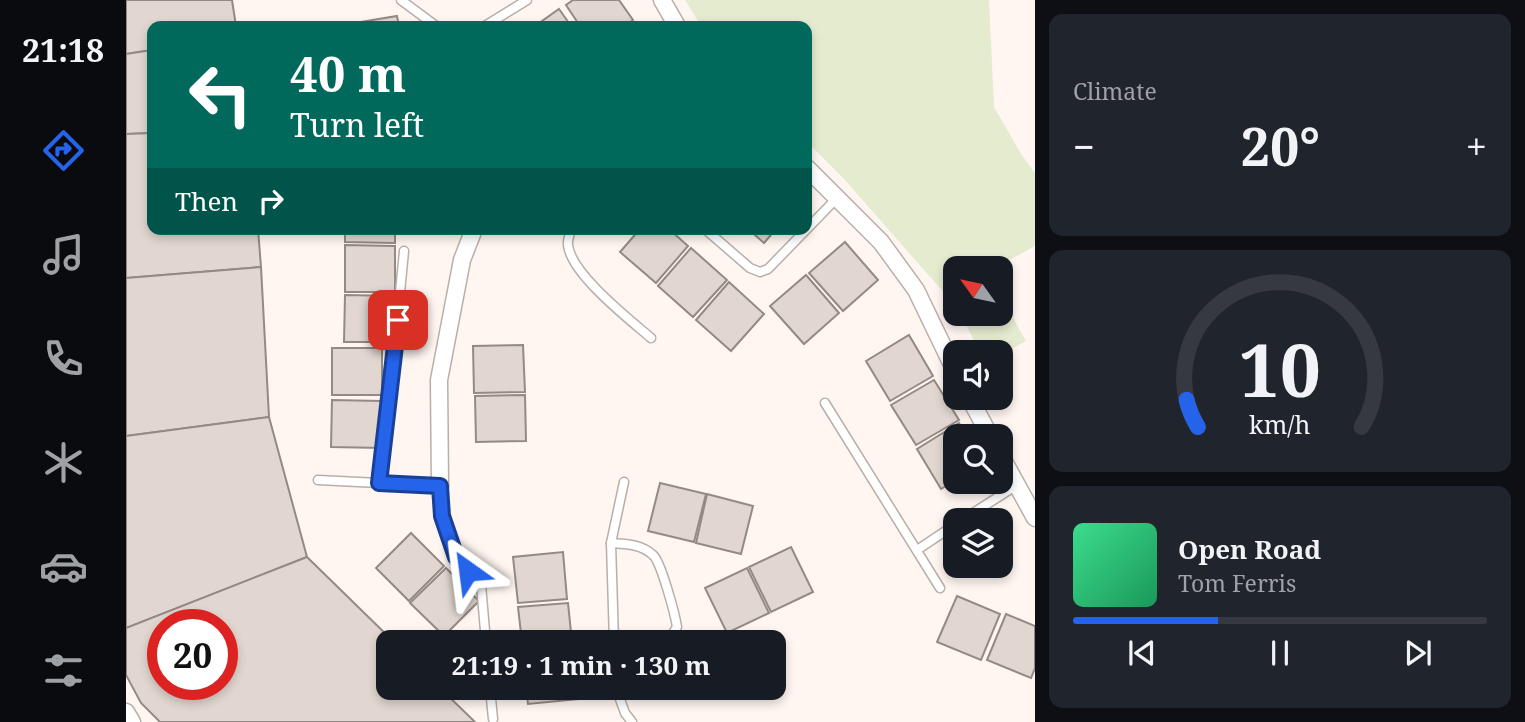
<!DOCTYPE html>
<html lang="en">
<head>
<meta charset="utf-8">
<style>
	body { margin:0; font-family:"Noto Serif",serif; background:#20242c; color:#f1f3f6; height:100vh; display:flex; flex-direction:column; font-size:26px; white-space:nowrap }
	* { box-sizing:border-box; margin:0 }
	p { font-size:23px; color:#9ea1a6 }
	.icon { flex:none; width:38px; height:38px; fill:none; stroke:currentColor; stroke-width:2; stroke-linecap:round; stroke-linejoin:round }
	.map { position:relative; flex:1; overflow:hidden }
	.details { display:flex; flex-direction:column; gap:14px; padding:14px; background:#0d0f14; width:490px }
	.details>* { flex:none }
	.top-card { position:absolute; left:21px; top:21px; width:665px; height:214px; border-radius:14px; box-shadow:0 4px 10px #0003; background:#00695c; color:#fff; overflow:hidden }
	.needle { width:46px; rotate:303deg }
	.fabs { position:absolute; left:817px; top:256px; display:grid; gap:14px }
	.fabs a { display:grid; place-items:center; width:70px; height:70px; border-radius:14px; background:#171b24; box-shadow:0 4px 10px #0003; font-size:35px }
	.speed { position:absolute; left:21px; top:609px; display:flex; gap:14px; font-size:35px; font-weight:700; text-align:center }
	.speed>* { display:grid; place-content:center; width:91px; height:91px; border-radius:50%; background:#171b24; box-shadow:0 4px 10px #0003; line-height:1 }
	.speed .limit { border:10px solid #d22; background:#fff; color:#111 }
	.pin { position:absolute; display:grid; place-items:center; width:60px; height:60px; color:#fff; margin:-30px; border-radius:14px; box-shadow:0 4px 10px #0006 }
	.me { position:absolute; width:77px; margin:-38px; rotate:329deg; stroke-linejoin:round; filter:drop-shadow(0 0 5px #0008) }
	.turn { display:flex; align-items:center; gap:24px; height:147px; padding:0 28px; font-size:32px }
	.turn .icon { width:91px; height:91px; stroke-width:2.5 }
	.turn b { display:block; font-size:49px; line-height:60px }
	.then { display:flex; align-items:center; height:66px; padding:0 28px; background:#0003; gap:14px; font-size:26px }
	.big { font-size:52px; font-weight:700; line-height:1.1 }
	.details .tile { flex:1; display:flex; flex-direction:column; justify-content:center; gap:10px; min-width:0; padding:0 24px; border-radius:14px; background:#20242c }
	.details .dial { align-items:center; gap:0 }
	.dial svg { height:182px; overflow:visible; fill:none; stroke:#363941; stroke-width:7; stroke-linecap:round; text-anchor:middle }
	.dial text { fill:#f1f3f6; stroke:none }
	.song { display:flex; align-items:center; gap:21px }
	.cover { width:84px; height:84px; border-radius:10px; background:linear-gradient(135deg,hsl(150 70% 55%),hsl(150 70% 35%)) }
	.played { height:7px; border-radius:4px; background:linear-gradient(90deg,#2563eb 35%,#363941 35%) }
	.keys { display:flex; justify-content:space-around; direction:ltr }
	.heat { display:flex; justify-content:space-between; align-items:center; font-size:38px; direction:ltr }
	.trip { position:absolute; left:250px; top:630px; width:410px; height:70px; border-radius:14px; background:#171b24; box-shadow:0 4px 10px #0003; font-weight:700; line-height:70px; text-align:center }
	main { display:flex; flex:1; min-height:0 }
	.menu { display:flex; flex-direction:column; width:126px; justify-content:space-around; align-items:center; background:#090b0e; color:#9ea1a6 }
	.menu .icon { width:49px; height:49px }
	.menu .on { color:#2563eb }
	.menu b { font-size:32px; color:#f1f3f6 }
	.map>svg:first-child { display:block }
</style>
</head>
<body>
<main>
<nav class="menu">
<b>21:18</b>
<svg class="icon on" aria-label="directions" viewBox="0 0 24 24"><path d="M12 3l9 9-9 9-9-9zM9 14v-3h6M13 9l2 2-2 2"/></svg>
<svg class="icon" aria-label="music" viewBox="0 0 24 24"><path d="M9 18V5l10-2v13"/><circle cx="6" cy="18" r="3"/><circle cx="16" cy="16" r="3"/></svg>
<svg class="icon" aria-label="phone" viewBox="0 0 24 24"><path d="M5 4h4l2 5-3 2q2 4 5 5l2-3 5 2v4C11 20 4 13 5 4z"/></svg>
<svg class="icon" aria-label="climate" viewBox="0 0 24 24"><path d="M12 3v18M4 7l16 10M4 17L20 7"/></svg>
<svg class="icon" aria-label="car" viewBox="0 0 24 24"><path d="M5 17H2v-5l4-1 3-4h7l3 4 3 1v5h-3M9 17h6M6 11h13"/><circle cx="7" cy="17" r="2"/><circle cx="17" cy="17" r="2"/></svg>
<svg class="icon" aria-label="filters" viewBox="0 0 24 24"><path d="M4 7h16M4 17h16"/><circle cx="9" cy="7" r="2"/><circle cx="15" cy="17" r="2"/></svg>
</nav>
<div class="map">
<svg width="909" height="722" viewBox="0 0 909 722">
	<rect width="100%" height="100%" fill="#fff6f1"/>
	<g fill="#e4ebcf">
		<path d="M559,0H863L868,107L895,154L909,173V246L869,268H830L829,289L820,295L718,179L681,142V26H575Z"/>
		<path d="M875,296L900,341L875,355V352H854L834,313H875Z"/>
	</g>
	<g fill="#e1d7d0" stroke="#948a85" stroke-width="2" fill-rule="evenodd">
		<path d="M0,0H106L110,26H26V50L0,54Z"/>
		<path d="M447,0H493L507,20L498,26H454L440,5Z"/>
		<path d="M433,9L445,26H409Z"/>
		<path d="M271,16L273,26H222V24Z"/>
		<path d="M26,50V133L0,134V54Z"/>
		<path d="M26,133V229H132L135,267L0,278V134Z"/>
		<path d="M219,229H269V243L219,242Z"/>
		<path d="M514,229H543L562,246L530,283L494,252Z"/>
		<path d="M622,229H650L638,243Z"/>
		<path d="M719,242L752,280L717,311L683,273Z"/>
		<path d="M219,245L269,246V292H219Z"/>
		<path d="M565,248L601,280L567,317L532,286Z"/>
		<path d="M135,267L143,417L0,436V278Z"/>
		<path d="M680,275L713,313L678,344L644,306Z"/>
		<path d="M603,282L638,314L605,351L570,320Z"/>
		<path d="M219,295L269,296L268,342H218Z"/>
		<path d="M783,335L807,376L764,401L740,361Z"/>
		<path d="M397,345L399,392L348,393L347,346Z"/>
		<rect x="206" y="348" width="50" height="47"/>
		<path d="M808,380L833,420L790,445L765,405Z"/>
		<path d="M399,395L400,441L350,442L349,396Z"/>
		<path d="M206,400L256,401V448L205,447Z"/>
		<path d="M143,417L181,557L0,628V436Z"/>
		<path d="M833,423L841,436H830V480L815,489L791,449Z"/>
		<path d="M534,483L580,494L568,542L522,531Z"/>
		<path d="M581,494L627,506L615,554L570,543Z"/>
		<path d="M285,533L318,566L283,601L250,568Z"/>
		<path d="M665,547L687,592L645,612L623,567Z"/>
		<path d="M437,552L441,599L392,603L387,557Z"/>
		<path d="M181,557L268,642H262V688H314L349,722H34L15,703L0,675V628ZM37,625H96V684H37Z"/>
		<path d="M320,568L353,601L318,636L284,603Z"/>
		<path d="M621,568L643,613L601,633L579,588Z"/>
		<path d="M831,596L874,614L855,660L811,642Z"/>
		<path d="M442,603L446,642H396L392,607Z"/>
		<path d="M880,614L909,626V668L905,678L861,660Z"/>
		<path d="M400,688H451L452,699L402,704Z"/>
	</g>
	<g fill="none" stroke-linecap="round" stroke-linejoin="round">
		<g stroke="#b9afa9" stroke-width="11">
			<g id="lane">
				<path d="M275,0L310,26"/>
				<path d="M359,26L401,0"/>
				<path d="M445,229C444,234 441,241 442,245C445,274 503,319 525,338"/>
				<path d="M579,229L624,268L634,272L642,269L711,198"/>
				<path d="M699,403L814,588"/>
				<path d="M192,480L314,486L316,516L330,557L355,585L360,642"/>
				<path d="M253,483L267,366L278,251"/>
				<path d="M836,520L891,485"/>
				<path d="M485,543C500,544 515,544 527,555C535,562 549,614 551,627L544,638L539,642"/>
				<path d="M791,550L830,524"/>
				<path d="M488,642L485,543L498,482"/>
				<path d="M364,688L367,719"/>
				<path d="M490,688L499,713L506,722"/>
			</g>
		</g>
		<g stroke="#b9afa9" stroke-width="19">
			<g id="street">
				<path d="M536,0L551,26"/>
				<path d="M681,168L755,242L790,290L830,373"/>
				<path d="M843,397L864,436"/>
				<path d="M875,456L909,518"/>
				<path d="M314,486L313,380L336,260L348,229"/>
				<path d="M0,712L6,722"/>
			</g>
		</g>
		<use href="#lane" stroke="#fff" stroke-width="8"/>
		<use href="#street" stroke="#fff" stroke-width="16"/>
	</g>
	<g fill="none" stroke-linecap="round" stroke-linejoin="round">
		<g stroke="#184099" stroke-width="18">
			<path id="route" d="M272,320L253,483L314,486L316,516L330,557L342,571"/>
		</g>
		<use href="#route" stroke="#2563eb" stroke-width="12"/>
	</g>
</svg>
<div class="fabs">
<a><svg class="needle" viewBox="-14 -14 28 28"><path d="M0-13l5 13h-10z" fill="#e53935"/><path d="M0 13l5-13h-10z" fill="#9ea1a6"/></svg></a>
<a><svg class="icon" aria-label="sound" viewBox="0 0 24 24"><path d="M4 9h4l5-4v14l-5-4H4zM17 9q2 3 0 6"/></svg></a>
<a><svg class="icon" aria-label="search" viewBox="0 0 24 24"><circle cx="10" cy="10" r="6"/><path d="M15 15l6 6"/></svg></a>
<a><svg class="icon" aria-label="layers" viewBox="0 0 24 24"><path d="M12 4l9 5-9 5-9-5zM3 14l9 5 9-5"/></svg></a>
</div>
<div class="speed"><div class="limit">20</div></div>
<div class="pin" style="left:272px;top:320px;background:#d93025"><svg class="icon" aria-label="arrive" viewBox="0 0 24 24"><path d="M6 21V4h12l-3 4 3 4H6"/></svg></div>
<svg class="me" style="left:342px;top:571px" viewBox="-20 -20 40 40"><path d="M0-17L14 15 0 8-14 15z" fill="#2563eb" stroke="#fff" stroke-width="4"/></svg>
<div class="trip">21:19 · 1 min · 130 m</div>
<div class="top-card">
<div class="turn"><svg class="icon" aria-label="left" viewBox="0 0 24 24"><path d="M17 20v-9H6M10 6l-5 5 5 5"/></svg><div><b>40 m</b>Turn left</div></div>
<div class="then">Then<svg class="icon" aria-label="right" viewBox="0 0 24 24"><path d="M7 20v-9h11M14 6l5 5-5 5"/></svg></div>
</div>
</div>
<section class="details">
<div class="tile"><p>Climate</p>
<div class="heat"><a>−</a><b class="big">20°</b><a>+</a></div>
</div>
<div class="tile dial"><svg viewBox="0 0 100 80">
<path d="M14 69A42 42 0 1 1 86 69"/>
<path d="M14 69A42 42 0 0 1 9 57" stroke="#2563eb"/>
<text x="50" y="56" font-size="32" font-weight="700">10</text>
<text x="50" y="72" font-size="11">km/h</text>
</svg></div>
<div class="tile">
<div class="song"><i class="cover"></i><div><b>Open Road</b><p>Tom Ferris</p></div></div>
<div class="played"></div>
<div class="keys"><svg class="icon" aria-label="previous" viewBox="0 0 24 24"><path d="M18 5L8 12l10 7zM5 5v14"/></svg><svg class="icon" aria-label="pause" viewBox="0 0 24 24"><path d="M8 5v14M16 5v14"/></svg><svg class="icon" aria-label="next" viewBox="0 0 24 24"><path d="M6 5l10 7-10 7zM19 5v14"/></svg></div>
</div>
</section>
</main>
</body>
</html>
